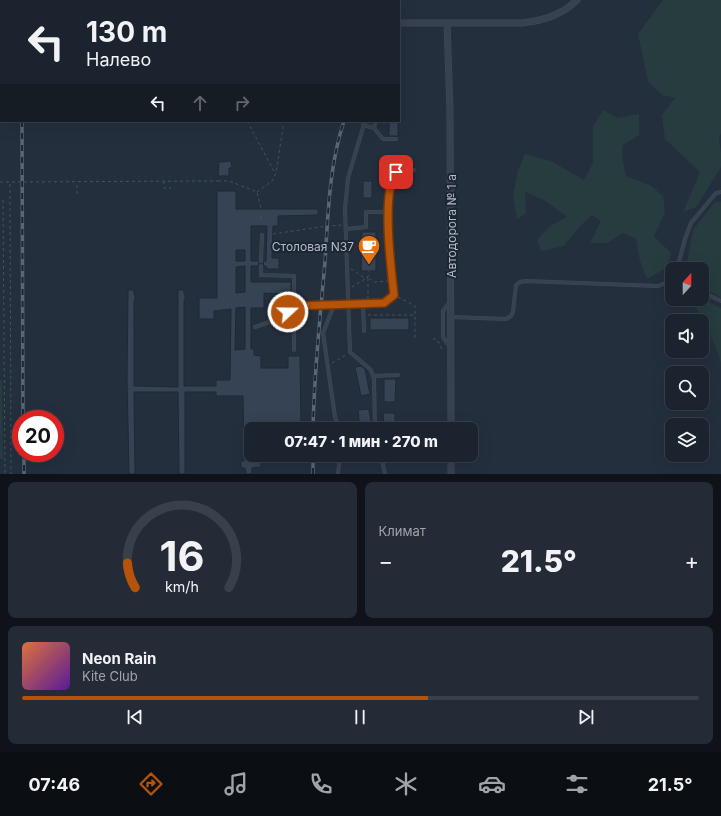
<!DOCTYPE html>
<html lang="ru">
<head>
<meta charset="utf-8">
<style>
	body { margin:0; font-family:Inter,sans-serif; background:#242b36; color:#f1f3f6; height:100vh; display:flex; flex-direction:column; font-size:15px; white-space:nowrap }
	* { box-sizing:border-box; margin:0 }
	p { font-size:13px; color:#a0a4aa }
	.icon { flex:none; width:22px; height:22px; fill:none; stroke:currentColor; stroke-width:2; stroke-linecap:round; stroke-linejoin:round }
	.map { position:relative; height:474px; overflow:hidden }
	.side { display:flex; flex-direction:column; gap:8px; padding:8px; background:#0f1319; flex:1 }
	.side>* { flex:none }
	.guide { position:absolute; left:0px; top:0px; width:400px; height:122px; box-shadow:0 4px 16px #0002,0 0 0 1px #39404a; background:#1b232e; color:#f1f3f6; overflow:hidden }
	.needle { width:26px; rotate:21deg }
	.tools { position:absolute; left:665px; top:262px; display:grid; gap:8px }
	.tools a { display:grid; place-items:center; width:44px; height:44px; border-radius:8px; background:#1b232e; box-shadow:0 4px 16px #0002,0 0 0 1px #39404a; font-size:20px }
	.speed { position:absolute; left:12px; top:410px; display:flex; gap:8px; font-size:20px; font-weight:700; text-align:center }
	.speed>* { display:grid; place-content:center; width:52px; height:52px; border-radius:50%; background:#1b232e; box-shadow:0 4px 16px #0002,0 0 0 1px #39404a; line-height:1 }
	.speed .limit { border:6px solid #d22; background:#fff; color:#111 }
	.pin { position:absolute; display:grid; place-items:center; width:34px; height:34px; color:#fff; margin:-17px; border-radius:8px; box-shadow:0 2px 6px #0006 }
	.me { position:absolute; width:44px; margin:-22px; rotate:69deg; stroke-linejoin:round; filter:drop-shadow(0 0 3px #0008) }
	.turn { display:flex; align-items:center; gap:14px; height:84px; padding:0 20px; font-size:18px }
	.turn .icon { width:52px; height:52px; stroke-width:2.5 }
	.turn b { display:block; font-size:28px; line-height:34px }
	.lanes { display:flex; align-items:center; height:38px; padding:0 20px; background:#0003; justify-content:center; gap:20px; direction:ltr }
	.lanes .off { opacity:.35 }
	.big { font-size:30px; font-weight:800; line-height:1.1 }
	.side .card { flex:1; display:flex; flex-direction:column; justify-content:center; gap:6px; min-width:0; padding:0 14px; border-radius:8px; background:#242b36 }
	.side .dial { align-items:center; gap:0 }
	.dial svg { height:104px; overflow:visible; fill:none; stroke:#39404a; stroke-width:7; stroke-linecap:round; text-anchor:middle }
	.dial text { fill:#f1f3f6; stroke:none }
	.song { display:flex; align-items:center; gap:12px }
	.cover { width:48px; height:48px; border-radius:6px; background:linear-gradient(135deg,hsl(20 70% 55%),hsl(270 70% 35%)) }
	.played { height:4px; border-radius:2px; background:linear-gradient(90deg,#b45309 60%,#39404a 60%) }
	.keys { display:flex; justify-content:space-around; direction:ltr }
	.heat { display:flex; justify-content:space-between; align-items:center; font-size:22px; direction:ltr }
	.side .tiles { flex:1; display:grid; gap:8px; grid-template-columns:1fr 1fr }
	.card:last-child { grid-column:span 2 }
	.trip { position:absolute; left:244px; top:422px; width:234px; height:40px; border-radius:8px; background:#1b232e; box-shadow:0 4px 16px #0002,0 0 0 1px #39404a; font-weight:800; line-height:40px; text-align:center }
	.tab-bar { display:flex; height:64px; justify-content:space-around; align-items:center; background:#0b0e12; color:#a0a4aa }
	.tab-bar .icon { width:28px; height:28px }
	.tab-bar .current { color:#b45309 }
	.tab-bar b { font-size:18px; color:#f1f3f6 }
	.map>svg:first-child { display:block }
</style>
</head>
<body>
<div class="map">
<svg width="721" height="474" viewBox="0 0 721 474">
	<rect width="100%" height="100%" fill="#242f3e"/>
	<g fill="#263c3f">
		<path d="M663,0H721V133L719,138L721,153V167L696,207L683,212L700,172L665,139L662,115L675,98L662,95L648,81L638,34Z"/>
		<path d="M603,110L617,118L639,114V135L623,145L622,157L626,176L650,185L663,196L665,212L654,236L671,253L667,268L647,279L640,261L636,239L623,233L607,243H590L601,221L592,215L578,228L564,246L541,251L537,240L550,226L567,217L544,200L525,192L526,213L517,219L513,196L518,170L525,154L551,161L584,180L593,163V127Z"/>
		<path d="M715,202H721V298L702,286V269H686L693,230Z"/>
		<path d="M692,299H702L721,308V363L716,347Z"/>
		<path d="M0,380H2L3,459H0Z"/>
	</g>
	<g fill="#364354" stroke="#1f2835" fill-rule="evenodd">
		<rect x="389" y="121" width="9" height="15"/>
		<path d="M231,161L232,168H229V176H218L219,162Z"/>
		<rect x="363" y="181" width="9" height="17"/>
		<path d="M217,191H236V209H318V215L278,216V226H273L272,258H279V269H267L266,266H264L263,264L264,261H266L267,226H251V261H258L259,264L258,266H251V282H291V303H281V294L264,293V308H251V349H254V355L261,356V368H288V356H300L301,429H289V427H261V429H251V455H261V467L252,468V474H246L245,468H241V461H244L243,396H216V392H185V474H179L178,392H134L135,474H129L127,380L128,290H134V295H135V301H134V386L178,387V290H184V294H185V301H184V386H216V380H230L231,309L214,311V319H199V298H217ZM236,250H245V261H236ZM245,266V292L236,293V267ZM245,307V349L235,350L236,308Z"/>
		<path d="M362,232H376V271H361Z"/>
		<rect x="370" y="318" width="39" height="12"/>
		<path d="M361,366L365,369L370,394L361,396L355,367Z"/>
		<path d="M384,379H396L395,402H384Z"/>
		<path d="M369,409L372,429H360L358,410Z"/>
		<path d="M383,413H395V429H384Z"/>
	</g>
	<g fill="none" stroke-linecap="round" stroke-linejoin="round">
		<g stroke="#414a57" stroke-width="4">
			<g id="lane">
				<path d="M228,0V1"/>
				<path d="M365,121L348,178L345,209L350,352L371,370L374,379L375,429"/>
				<path d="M363,125L374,128L383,139H396"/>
				<path d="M374,128L376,121"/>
				<path d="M346,229L366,227V212H389"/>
				<path d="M261,261L262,235"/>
				<path d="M261,266V275L294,276V350"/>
				<path d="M677,269L685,239L691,223L716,193L721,192"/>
				<path d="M702,292L721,301"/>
				<path d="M449,303L443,311V337L450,347"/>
				<path d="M363,304L364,331"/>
				<path d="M334,305L323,333L335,417L339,429"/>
				<path d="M451,317L506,319L511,316L513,312L516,285L520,282L526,281L658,286L668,282L672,277"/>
				<path d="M255,327L281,318L295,306L384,303L394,295C391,269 381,192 396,172L414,170"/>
				<path d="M373,376L398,375"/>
				<path d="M381,455L385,474"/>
				<path d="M338,474L340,455"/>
			</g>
		</g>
		<g stroke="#414a57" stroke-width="7">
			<g id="street">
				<path d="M343,0V1"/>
				<path d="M399,23H522C542,21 562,15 577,0"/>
				<path d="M447,23L450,111L451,429"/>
				<path d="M451,455V474"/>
			</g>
		</g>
		<g stroke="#3f5557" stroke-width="1" stroke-dasharray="3 3" stroke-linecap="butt">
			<path d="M247,121L275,173"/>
			<path d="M164,181V188H171"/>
			<path d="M218,181H229L257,192L261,209"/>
			<path d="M10,184L11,474"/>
			<path d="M257,192L272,181L276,173L284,121"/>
			<path d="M77,194V182"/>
			<path d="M3,200L5,474"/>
			<path d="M261,216V222"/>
			<path d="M273,234L327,226L342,225"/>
			<path d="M351,269L363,277H368"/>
			<path d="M352,287L368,277L369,271"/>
			<path d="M398,297L415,306V338"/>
			<path d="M368,299V277L374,282L388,281"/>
			<path d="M368,315H414"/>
			<path d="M433,339H437L441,348L444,350"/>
			<path d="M332,363L346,355"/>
		</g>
		<use href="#lane" stroke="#38414e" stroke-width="3"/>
		<use href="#street" stroke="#38414e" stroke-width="6"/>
		<g stroke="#5a6575" stroke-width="3.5">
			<g id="rail">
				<path d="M21,0V1"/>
				<path d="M22,121L23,419"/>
				<path d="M313,429C314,373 320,318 325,262C328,215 329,166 344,121"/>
				<path d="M24,453V474"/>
				<path d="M313,474V455"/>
			</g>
		</g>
		<use href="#rail" stroke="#1d2633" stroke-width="2" stroke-dasharray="6" stroke-linecap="butt"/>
		<path stroke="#3f5557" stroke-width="1" stroke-dasharray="3 3" stroke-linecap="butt" d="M0,182L218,181"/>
	</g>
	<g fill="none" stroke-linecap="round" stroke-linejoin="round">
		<g stroke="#753606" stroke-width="10">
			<path id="route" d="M288,312L295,306L384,303L394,295C391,269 381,192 396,172"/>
		</g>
		<use href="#route" stroke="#b45309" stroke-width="7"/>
	</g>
	<defs>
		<g id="cafe-pin" transform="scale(1.15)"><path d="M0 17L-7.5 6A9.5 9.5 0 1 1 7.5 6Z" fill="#e8710a" stroke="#1d2633"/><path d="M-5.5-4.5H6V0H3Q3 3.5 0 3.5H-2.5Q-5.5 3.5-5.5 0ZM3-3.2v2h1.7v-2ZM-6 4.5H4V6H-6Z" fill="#fff"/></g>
	</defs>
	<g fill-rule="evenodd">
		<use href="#cafe-pin" x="369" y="246"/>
	</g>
	<g text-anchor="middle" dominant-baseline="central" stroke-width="4" stroke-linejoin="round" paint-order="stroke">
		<g font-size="12" fill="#b4bcc9" stroke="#1d2633">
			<text transform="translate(451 226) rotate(-90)">Автодорога № 1 а</text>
		</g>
		<g font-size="12" fill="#b4bcc9" stroke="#1d2633" text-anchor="end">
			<text x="354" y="246">Столовая N37</text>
		</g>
	</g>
</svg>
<div class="tools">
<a><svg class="needle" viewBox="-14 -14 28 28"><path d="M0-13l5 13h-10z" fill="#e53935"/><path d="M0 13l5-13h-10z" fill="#a0a4aa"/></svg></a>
<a><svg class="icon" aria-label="sound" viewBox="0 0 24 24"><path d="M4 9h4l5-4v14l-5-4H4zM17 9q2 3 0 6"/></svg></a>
<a><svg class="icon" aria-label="search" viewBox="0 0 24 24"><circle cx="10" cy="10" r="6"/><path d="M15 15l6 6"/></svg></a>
<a><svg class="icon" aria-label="layers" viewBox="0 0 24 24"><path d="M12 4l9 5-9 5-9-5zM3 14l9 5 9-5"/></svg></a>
</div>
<div class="speed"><div class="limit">20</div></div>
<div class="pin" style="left:396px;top:172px;background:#d93025"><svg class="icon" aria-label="arrive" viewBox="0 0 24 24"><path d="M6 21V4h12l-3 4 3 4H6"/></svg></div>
<svg class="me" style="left:288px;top:312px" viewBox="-20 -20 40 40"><circle r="17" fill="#b45309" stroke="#fff" stroke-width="3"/><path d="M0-11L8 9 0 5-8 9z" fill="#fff"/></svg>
<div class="trip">07:47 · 1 мин · 270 m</div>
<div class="guide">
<div class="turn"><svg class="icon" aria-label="left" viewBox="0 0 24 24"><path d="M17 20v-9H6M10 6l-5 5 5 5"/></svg><div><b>130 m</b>Налево</div></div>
<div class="lanes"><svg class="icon" aria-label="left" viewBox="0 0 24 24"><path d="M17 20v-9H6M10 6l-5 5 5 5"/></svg><svg class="icon off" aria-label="ahead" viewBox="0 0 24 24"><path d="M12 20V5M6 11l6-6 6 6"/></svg><svg class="icon off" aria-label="right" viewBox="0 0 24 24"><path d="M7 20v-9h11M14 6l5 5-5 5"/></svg></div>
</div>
</div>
<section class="side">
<div class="tiles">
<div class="card dial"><svg viewBox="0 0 100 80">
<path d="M14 69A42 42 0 1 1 86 69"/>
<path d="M14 69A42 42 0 0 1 8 50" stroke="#b45309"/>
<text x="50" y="56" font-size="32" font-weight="700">16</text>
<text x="50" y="72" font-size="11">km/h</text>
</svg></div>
<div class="card"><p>Климат</p>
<div class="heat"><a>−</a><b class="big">21.5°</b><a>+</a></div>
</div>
<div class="card">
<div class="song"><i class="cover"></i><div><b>Neon Rain</b><p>Kite Club</p></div></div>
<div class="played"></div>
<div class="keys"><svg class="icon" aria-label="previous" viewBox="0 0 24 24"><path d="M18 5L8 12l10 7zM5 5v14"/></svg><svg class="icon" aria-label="pause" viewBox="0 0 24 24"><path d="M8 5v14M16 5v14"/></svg><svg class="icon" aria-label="next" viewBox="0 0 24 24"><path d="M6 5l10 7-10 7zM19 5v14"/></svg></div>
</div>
</div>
</section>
<nav class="tab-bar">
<b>07:46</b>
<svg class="icon current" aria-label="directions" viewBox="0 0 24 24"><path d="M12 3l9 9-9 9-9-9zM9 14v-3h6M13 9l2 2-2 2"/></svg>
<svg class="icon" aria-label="music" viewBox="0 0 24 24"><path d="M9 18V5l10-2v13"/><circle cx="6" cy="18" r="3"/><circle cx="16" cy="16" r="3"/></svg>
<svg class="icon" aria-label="phone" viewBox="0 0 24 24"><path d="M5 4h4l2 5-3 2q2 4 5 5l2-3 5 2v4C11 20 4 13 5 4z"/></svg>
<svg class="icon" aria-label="climate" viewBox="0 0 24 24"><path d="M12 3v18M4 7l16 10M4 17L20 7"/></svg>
<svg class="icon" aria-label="car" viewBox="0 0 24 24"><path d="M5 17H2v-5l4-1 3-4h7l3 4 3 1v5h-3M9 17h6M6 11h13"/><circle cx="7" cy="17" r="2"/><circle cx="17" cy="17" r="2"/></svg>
<svg class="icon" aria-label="filters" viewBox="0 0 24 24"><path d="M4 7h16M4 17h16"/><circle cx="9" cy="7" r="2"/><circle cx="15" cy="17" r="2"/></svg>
<b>21.5°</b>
</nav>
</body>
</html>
